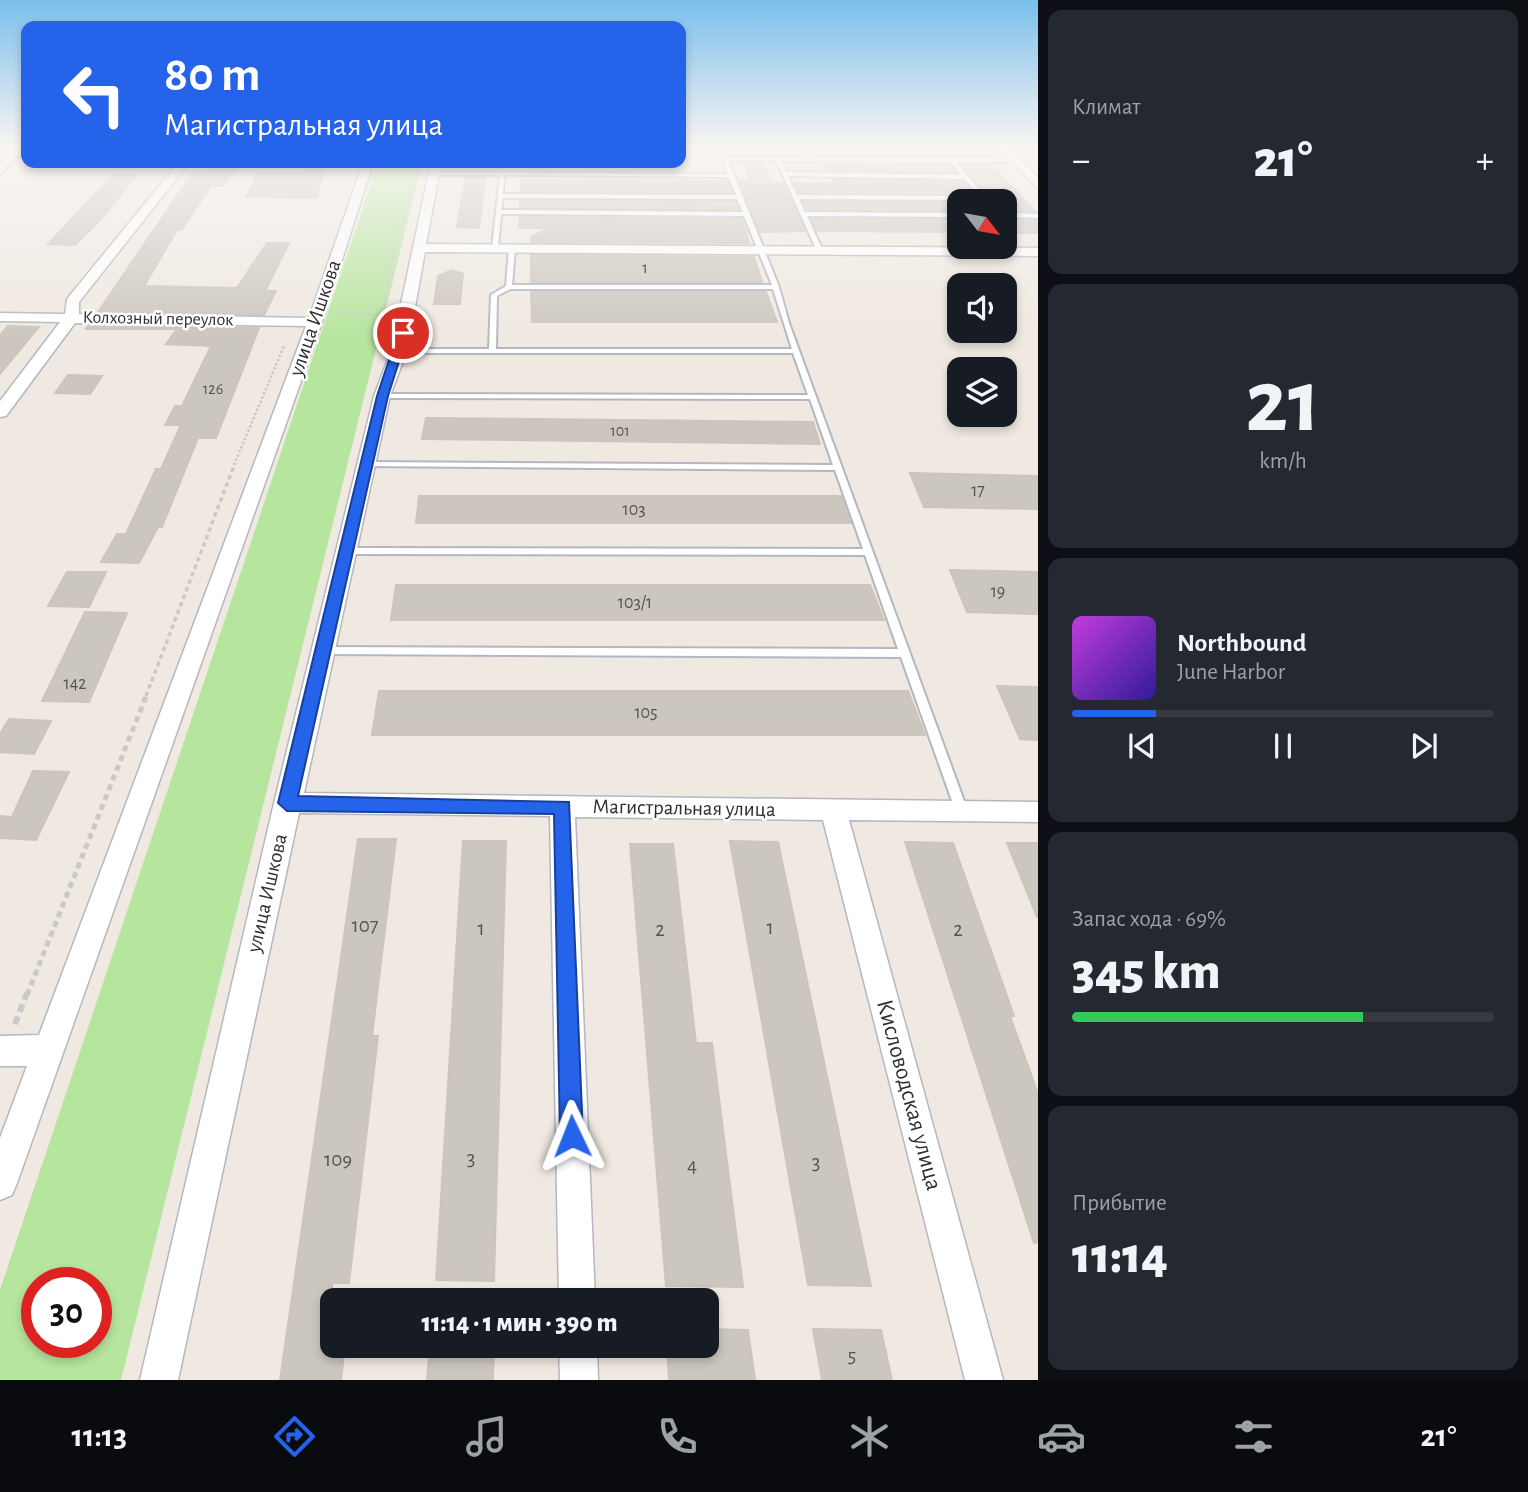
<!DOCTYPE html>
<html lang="ru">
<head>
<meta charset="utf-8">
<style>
	body { margin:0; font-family:"Alegreya Sans",sans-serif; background:#242831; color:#f1f3f6; height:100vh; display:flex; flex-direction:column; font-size:26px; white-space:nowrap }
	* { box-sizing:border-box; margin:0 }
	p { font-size:23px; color:#9ea1a6 }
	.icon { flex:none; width:38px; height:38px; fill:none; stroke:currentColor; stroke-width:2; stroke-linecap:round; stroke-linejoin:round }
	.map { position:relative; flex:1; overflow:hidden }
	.details { display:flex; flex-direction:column; gap:10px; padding:10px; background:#0d0f14; width:490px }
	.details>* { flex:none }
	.banner { position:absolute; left:21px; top:21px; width:665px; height:147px; border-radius:14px; box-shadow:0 4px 10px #0003; background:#2563eb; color:#fff; overflow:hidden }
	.needle { width:46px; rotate:121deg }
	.tools { position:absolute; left:947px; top:189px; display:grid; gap:14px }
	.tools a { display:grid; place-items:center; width:70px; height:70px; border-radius:14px; background:#171b24; box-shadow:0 4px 10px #0003; font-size:35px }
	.speed { position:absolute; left:21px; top:1267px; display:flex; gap:14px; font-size:35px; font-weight:700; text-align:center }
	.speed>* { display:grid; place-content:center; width:91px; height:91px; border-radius:50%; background:#171b24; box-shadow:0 4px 10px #0003; line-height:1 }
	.speed .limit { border:10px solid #d22; background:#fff; color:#111 }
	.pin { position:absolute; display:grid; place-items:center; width:60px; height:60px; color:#fff; margin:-30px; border:4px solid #fff; border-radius:50%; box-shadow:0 2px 7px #0007 }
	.me { position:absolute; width:77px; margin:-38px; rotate:358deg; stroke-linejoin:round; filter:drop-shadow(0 0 5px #0008) }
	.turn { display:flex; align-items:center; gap:24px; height:147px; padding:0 28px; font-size:32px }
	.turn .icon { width:91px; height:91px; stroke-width:2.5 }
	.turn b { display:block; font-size:49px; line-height:60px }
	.big { font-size:52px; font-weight:800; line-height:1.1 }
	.details .card { flex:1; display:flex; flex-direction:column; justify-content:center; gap:10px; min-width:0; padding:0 24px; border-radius:14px; background:#242831 }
	.details .dial { align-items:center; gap:0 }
	.dial b { font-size:91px; line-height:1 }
	.song { display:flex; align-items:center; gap:21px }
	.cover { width:84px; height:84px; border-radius:10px; background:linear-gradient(135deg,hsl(290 70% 55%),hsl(250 70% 35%)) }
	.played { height:7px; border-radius:4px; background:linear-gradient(90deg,#2563eb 20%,#363941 20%) }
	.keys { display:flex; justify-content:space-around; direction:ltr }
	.heat { display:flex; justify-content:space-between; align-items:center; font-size:38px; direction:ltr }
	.charge { height:10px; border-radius:5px; background:linear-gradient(90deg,#34c759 69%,#363941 0) }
	.trip { position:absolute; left:320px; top:1288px; width:399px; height:70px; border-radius:14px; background:#171b24; box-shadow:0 4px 10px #0003; font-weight:800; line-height:70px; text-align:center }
	.tab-bar { display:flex; height:112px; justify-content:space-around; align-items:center; background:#090b0e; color:#9ea1a6 }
	.tab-bar .icon { width:49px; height:49px }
	.tab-bar .current { color:#2563eb }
	.tab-bar b { font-size:32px; color:#f1f3f6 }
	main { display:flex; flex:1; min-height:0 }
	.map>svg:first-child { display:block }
</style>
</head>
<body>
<main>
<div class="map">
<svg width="1038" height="1380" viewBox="0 0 1038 1380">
	<rect width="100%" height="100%" fill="#efe9e1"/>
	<path fill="#b6e59e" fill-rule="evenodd" d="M378,163H422L121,1380H0V1290ZM37,1283H96V1342H37Z"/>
	<g fill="#cbc7bf" stroke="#cbc5ba" stroke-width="2">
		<path d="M813,146L976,147L984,155H818Z"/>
		<path d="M215,163H240L223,186H211L181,230H177L144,286L237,288L267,243H289L265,291H276L264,315L98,312L192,174H206Z"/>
		<path d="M307,163H326L317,198L246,197L258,173H304Z"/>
		<path d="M744,163H763L772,183H784L805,231L760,232L739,181H751Z"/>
		<path d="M823,164L950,165L956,172L827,170Z"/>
		<path d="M962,165H992L1035,211L1004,210V192H985Z"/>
		<path d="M113,175H136L104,216L75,245L48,244Z"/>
		<path d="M465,178H485L479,228L457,227Z"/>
		<path d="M832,179L964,182L973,192H799L794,183H834Z"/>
		<path d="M521,180L727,181L732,192L521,191Z"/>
		<path d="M520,201L735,202L739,209L520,208Z"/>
		<path d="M803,202H959V210L807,209Z"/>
		<path d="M520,217L742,219L749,243L531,242V237L550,228H519Z"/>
		<path d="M811,219L959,220V232L817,231Z"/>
		<path d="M1004,220L1038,221V233H1004Z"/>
		<path d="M531,255L754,257L762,282H531Z"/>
		<path d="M452,270L463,274L460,304H434L438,276Z"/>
		<path d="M531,292H766L777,322H532Z"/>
		<path d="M8,326L39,327L0,374V335Z"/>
		<path d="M88,326L259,328L216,438H198L162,527H158L139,563L101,562L117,534H126L156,469H161L181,425H165L175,406H182L211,346L166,344L177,329H86Z"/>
		<path d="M68,375L102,376L90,394L55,393Z"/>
		<path d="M426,418L813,422L820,444L422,439Z"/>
		<path d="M910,473L1038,476V509L924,507Z"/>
		<path d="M419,496H841L851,523H416Z"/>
		<path d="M950,570L1038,572V614L967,612Z"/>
		<path d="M67,572H106L89,607L48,606Z"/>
		<path d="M396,585H870L884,620H391Z"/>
		<path d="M85,612L127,613L89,702L42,701Z"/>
		<path d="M997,686L1038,687V740L1020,739Z"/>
		<path d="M379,691H908L925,735H372Z"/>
		<path d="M9,719L51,721L34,754L0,752V734Z"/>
		<path d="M33,771L69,772L36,840L0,838V816L12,817Z"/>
		<path d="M358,839H396L372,1036H378L349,1283H332V1346H345L341,1380H280Z"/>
		<path d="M463,841H506L494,1281L436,1280Z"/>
		<path d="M730,841L778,842L871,1286L808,1285Z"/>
		<path d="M905,842L953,843L1014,1016H1010L1038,1094V1242L1034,1243Z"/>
		<path d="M1007,843H1038V917H1037Z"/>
		<path d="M630,844H673L696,1043H712L743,1287L666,1286Z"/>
		<path d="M707,1329L748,1330L755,1380H669L667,1346H707Z"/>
		<path d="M813,1329L881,1330L892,1380H822Z"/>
		<path d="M430,1346H494L493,1380H427Z"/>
	</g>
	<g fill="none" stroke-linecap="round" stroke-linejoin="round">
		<g stroke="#b4b7c1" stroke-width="4">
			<g id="service">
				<path d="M799,146H804L810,158H1015L1018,160L1015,162H956L989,201L982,200L799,199L805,212L959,213V217L807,216L823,251L820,253L817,251L776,160H733L729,162L779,287L789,323L968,812L966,815L962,817L958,815L956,812L901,657L319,654L318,651L319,648L323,647L898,649L865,555L346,554L341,551L346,548L863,549L835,470L366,466L362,464L366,462L833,465L810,399L382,398L378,396L382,394L808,395L793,353H399L395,351L399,349H489L491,295L506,286L509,249L512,247L515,249L512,285H772L744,216L501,214L498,248L495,250L492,248L500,175H434L432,172L727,174L723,161L730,157H805ZM781,161L951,162L962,175L787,172ZM504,175L726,177L729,178L736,195L503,194ZM788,176L965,179L979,196L797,195ZM503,198L737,199L743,212L501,210ZM510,289H773L792,349H496L497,296Z"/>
				<path d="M1004,213L1038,214V218L1004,217Z"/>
			</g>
		</g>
		<g stroke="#b4b7c1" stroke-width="3">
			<g id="minor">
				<path d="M15,146H26L0,175V165Z"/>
				<path d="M996,146H1007L1038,178V188Z"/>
				<path d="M178,163H189L79,302V314L309,318L363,163H373L322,322L17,1183L12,1195L0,1200V1138L27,1066H0V1036L39,1035L306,326L75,323L6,416L0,417V401L60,322L0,321V313L65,314L67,299Z"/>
				<path d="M431,163H441L426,244L1038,248V256L425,252L407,351L390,396L304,793L1038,802V822L849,820L1003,1380H965L823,820L575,817L595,1300H559L550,816L299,813L178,1380H140L274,803L374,396L391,351Z"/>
				<path d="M559,1346H597L598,1380H560Z"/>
			</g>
		</g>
		<g stroke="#c9c9c9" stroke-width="2.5" stroke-dasharray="2.5 2" stroke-linecap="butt">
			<path d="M337,314L388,315"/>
			<path d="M381,314L389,286L386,281L408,201"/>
			<path d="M234,465L284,346"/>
		</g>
		<path stroke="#c9c9c9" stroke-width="3.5" stroke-dasharray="4.5 3.5" stroke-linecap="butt" d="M146,696L235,463"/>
		<path stroke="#c9c9c9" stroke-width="5" stroke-dasharray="6 4.5" stroke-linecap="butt" d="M27,995L147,694"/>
		<path stroke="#c9c9c9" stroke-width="6" stroke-dasharray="8 5" stroke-linecap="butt" d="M15,1024L27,993"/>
		<use href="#service" fill="#fff" fill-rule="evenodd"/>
		<use href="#minor" fill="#fff" fill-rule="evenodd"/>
	</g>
	<linearGradient id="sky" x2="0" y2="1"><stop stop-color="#7abfeb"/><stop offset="0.43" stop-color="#f8f5f2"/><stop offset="1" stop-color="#f8f5f2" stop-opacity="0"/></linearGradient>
	<rect width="1038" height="339" fill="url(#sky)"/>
	<path fill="#2563eb" stroke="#184099" stroke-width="2" d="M403,330L408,333L388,396L298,796L569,802L583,1136L580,1144L572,1147L564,1144L560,1136L554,814L287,811L278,803L377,396L398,333Z"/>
	<g text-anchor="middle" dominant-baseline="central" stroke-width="5" stroke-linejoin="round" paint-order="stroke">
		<g font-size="16" fill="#555452">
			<text x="645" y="268">1</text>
			<text x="213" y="389">126</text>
			<text x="620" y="431">101</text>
		</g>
		<g font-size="18" fill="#2e2e2e" stroke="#fff">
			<text transform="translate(158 319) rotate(1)">Колхозный переулок</text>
		</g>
		<g font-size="18" fill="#555452">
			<text x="978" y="491">17</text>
			<text x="634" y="510">103</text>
			<text x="998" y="592">19</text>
			<text x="635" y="603">103/1</text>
			<text x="75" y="684">142</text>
			<text x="646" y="713">105</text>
		</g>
		<g font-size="21" fill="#2e2e2e" stroke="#fff">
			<text transform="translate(315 318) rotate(-71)">улица Ишкова</text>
			<text transform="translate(684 808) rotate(1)">Магистральная улица</text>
			<text transform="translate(267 893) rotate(-77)">улица Ишкова</text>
		</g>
		<g font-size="21" fill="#555452">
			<text x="365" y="925">107</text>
			<text x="770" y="927">1</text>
			<text x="481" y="928">1</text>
			<text x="660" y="929">2</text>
			<text x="958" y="929">2</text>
			<text x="471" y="1158">3</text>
			<text x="338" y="1159">109</text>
			<text x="816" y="1162">3</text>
			<text x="692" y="1165">4</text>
			<text x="852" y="1355">5</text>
		</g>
		<g font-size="24" fill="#2e2e2e" stroke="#fff">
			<text transform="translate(909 1095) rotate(75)">Кисловодская улица</text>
		</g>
	</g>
</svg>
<div class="tools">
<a><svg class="needle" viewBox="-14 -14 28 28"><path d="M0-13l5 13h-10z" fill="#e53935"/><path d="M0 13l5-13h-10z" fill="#9ea1a6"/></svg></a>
<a><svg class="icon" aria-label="sound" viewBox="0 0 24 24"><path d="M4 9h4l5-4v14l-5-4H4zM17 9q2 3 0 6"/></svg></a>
<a><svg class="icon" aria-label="layers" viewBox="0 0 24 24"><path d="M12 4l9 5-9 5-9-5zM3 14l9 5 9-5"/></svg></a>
</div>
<div class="speed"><div class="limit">30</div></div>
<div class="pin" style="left:403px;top:333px;background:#d93025"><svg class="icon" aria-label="arrive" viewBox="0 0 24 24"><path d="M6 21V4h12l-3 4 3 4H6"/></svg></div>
<svg class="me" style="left:572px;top:1136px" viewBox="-20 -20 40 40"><path d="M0-17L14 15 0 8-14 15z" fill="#2563eb" stroke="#fff" stroke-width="4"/></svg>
<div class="trip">11:14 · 1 мин · 390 m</div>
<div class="banner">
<div class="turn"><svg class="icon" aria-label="left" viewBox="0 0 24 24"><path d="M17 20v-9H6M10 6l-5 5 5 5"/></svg><div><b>80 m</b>Магистральная улица</div></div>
</div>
</div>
<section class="details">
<div class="card"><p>Климат</p>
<div class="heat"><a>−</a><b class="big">21°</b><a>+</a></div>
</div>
<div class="card dial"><b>21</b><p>km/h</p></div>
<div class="card">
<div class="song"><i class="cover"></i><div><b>Northbound</b><p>June Harbor</p></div></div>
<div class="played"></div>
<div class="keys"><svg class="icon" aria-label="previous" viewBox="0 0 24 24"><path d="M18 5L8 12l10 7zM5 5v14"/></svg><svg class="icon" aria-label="pause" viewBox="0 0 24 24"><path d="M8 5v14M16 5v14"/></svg><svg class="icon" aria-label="next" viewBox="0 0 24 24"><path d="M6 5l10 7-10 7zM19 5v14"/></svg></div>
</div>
<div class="card"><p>Запас хода · 69%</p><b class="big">345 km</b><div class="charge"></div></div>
<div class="card"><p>Прибытие</p><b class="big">11:14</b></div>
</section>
</main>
<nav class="tab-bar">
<b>11:13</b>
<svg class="icon current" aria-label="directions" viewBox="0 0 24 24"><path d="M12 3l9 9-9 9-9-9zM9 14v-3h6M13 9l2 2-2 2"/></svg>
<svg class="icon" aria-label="music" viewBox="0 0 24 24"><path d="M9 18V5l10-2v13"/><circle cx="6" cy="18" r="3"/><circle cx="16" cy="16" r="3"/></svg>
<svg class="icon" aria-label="phone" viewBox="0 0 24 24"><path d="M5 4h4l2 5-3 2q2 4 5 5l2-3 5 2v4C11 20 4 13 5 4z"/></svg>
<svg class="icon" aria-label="climate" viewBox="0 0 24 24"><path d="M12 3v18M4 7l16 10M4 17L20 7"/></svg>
<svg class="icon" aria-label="car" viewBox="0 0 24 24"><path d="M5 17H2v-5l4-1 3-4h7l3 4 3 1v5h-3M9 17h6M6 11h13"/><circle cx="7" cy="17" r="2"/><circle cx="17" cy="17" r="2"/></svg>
<svg class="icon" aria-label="filters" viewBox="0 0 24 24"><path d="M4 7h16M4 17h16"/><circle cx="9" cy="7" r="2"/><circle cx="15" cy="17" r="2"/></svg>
<b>21°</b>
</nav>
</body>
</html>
